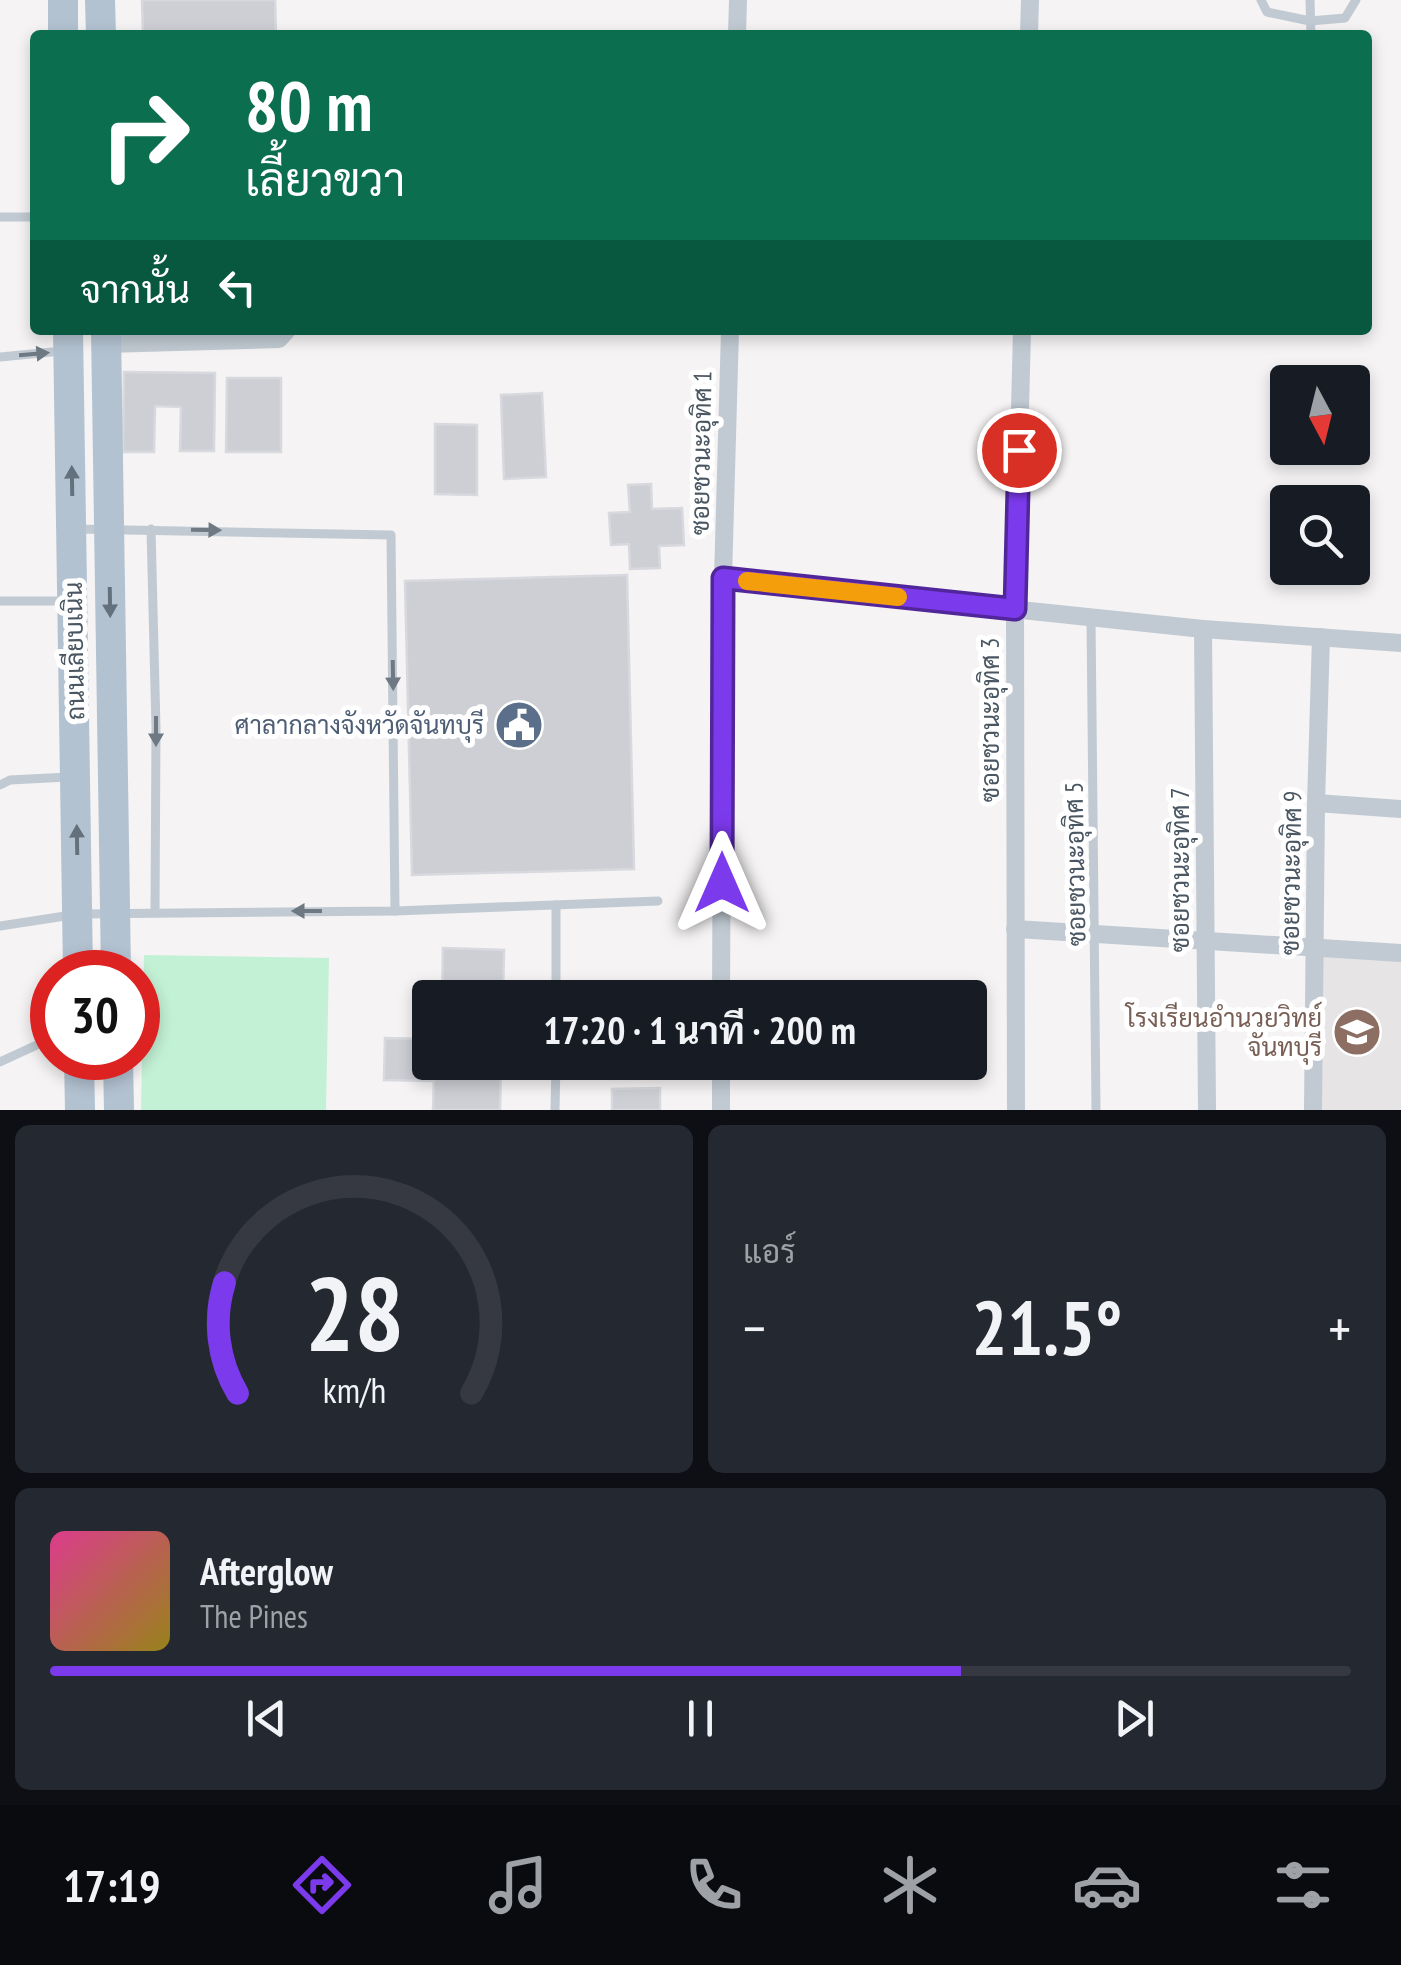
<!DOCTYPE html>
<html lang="th">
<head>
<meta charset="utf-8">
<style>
	body { margin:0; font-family:"PT Sans Narrow",Sarabun,sans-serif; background:#242831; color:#f1f3f6; height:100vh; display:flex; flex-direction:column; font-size:38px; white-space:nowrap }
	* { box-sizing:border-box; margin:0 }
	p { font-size:32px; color:#9ea1a6 }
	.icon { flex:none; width:55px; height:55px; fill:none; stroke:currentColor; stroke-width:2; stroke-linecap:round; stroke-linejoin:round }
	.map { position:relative; height:1110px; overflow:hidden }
	.panel { display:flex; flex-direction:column; gap:15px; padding:15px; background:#0d0f14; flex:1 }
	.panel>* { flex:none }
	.guide { position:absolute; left:30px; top:30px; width:1342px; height:305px; border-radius:10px; box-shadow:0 5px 15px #0003; background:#0b6e4f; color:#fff; overflow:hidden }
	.needle { width:65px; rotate:173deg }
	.controls { position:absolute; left:1270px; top:365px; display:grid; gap:20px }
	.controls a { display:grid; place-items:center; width:100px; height:100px; border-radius:10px; background:#171b24; box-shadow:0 5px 15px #0003; font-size:50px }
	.speed { position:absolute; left:30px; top:950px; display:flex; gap:20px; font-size:50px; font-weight:700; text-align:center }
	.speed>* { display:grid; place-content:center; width:130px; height:130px; border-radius:50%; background:#171b24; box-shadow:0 5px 15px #0003; line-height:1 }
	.speed .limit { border:15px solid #d22; background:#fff; color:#111 }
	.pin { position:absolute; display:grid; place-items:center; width:85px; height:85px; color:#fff; margin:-42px; border:5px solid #fff; border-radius:50%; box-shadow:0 2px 10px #0007 }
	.me { position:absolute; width:110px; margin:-55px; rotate:0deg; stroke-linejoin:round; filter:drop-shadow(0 0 8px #0008) }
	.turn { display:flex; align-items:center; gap:35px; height:210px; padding:0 50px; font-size:45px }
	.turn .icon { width:130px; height:130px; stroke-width:2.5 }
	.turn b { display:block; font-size:70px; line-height:85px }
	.then { display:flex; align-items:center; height:95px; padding:0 50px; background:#0003; gap:20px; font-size:38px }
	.big { font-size:75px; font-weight:700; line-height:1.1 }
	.panel .tile { flex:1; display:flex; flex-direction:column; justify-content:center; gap:15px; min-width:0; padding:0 35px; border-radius:15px; background:#242831 }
	.panel .dial { align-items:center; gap:0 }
	.dial svg { height:260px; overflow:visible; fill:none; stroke:#363941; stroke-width:7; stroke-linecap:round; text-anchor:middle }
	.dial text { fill:#f1f3f6; stroke:none }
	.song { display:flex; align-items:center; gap:30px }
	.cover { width:120px; height:120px; border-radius:15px; background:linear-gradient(135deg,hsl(330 70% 55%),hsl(50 70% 35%)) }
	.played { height:10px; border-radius:5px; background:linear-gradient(90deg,#7c3aed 70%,#363941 70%) }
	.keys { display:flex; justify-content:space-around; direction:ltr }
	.heat { display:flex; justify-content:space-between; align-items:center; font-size:55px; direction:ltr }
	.panel .tiles { flex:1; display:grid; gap:15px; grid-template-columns:1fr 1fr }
	.tile:last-child { grid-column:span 2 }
	.trip { position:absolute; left:412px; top:980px; width:575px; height:100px; border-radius:10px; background:#171b24; box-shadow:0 5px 15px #0003; font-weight:700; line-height:100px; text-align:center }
	.tabs { display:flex; height:160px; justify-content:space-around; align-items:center; background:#090b0e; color:#9ea1a6 }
	.tabs .icon { width:70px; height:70px }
	.tabs .current { color:#7c3aed }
	.tabs b { font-size:45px; color:#f1f3f6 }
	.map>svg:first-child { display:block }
</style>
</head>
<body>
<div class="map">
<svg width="1401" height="1110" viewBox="0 0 1401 1110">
	<rect width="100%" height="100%" fill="#f5f3f3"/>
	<path fill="#e6e4e5" d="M1315,948L1401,953V1110H1313Z"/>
	<path fill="#c3f1d5" d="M144,955L329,958L326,1110H141Z"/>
	<g fill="#cdcfd5" stroke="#d7d9de" stroke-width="2.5">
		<path d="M142,0H275L276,35H143Z"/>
		<path d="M124,372L215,373L214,451H180L181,407L155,406L154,452H123Z"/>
		<path d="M227,378H281V452H226Z"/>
		<path d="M542,393L546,477L504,479L501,395Z"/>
		<path d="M435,424L477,425V495L435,494Z"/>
		<path d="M651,484L652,509L682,508L684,545L659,546L660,568L630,569L629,544L611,545L609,513L630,512L628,485Z"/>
		<path d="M627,575L634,869L412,875L405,581Z"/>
		<path d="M443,948L504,950L503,998H442Z"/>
		<path d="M385,1038L430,1039V1062H501L500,1110H433L434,1081L384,1080Z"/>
		<path d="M660,1088V1110H612V1089Z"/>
	</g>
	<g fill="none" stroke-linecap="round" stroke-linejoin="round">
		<g stroke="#c1cad2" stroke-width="9">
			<path d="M1261,0L1267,12L1310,21L1345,18L1356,0"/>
			<path d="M1310,0L1311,35"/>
			<path d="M0,217H35"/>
			<path d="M0,357L62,351"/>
			<path d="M151,529L156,728L155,913"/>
			<path d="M0,601H65"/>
			<path d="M1091,618L1096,1110"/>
			<path d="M0,785L10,780L68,777"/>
			<path d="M395,911L658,901"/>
			<path d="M0,926L78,914L395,911L391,535L76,529"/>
			<path d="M556,998V905"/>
			<path d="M0,1062L52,1038"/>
			<path d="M555,1110L556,1062"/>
		</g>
		<g stroke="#c1cad2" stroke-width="18">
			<path d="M737,35L738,0"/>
			<path d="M1029,35L1030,0"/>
			<path d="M106,344L279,339L287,330"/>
			<path d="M723,579L1203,629L1401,643"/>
			<path d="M1203,629L1207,1110"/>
			<path d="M1316,803L1401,809"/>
			<path d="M1015,929L1401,953"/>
			<path d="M721,998L723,579L730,330"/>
			<path d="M721,1110V1062"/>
			<path d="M1016,1110L1015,609L1022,330"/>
			<path d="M1313,1110L1316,803L1321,637"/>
		</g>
		<g stroke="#b3c2d1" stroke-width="30">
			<path d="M63,0V35"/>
			<path d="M100,0L101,35"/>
			<path d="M68,330L78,972"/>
			<path d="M106,330L116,972"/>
			<path d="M79,1058L80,1110"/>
			<path d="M118,1058L119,1110"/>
		</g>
	</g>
	<defs><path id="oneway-solid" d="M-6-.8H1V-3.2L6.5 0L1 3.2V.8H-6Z" transform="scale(2.5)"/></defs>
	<g fill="#6e7983">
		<use href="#oneway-solid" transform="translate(34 354) rotate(-5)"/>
		<use href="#oneway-solid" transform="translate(206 530) rotate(1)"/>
		<use href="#oneway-solid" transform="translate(393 675) rotate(89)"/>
		<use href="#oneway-solid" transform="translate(156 731) rotate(90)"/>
		<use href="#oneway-solid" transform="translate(307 911) rotate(180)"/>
	</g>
	<g fill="#64717d">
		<use href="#oneway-solid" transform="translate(72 481) rotate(-91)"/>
		<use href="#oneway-solid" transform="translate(110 602) rotate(89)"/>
		<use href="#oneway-solid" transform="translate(77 840) rotate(-91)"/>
	</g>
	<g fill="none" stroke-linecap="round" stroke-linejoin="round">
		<g stroke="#51269a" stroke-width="25">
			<path id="route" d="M722,883L723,578L1015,609L1019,450"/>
		</g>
		<use href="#route" stroke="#7c3aed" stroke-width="18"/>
		<path stroke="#f59e0b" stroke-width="18" d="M747,581L898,597"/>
	</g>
	<defs>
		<g id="civic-disc" transform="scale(2.5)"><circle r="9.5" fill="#5c6f8a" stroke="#fff"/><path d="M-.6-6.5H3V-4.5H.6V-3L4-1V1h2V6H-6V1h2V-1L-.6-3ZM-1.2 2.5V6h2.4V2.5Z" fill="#fff"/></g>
		<g id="school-disc" transform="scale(2.5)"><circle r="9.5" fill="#8d6e63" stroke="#fff"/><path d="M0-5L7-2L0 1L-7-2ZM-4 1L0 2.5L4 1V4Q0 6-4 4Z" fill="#fff"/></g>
	</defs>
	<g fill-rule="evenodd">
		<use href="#civic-disc" x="519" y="725"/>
		<use href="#school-disc" x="1357" y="1032"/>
	</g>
	<g text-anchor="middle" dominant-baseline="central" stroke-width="10" stroke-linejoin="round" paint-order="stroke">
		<g font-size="25" fill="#4a5661" stroke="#fff">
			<text transform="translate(701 453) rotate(-89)">ซอยชวนะอุทิศ 1</text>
			<text transform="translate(74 651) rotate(-91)">ถนนเลียบเนิน</text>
			<text transform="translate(990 720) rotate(-90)">ซอยชวนะอุทิศ 3</text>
			<text transform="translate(1075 864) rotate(-91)">ซอยชวนะอุทิศ 5</text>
			<text transform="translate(1180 870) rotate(-90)">ซอยชวนะอุทิศ 7</text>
			<text transform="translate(1291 873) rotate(-89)">ซอยชวนะอุทิศ 9</text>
		</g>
		<g font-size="25" fill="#4e5e75" stroke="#fff" text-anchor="end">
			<text x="484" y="725">ศาลากลางจังหวัดจันทบุรี</text>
		</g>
		<g font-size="25" fill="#785e54" stroke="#fff" text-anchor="end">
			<text x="1322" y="1018">โรงเรียนอำนวยวิทย์<tspan x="1322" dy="29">จันทบุรี</tspan></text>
		</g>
	</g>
</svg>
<div class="controls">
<a><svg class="needle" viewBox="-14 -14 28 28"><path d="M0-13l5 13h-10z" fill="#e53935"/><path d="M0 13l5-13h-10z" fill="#9ea1a6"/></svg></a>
<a><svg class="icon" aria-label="search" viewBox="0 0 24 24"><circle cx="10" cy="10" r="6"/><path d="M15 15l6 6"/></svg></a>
</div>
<div class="speed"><div class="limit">30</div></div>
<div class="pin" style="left:1019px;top:450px;background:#d93025"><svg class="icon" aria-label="arrive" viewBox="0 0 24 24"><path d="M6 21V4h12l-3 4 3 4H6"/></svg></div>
<svg class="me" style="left:722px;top:883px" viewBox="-20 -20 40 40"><path d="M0-17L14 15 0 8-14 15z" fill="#7c3aed" stroke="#fff" stroke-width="4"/></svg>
<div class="trip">17:20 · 1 นาที · 200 m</div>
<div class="guide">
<div class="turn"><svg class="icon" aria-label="right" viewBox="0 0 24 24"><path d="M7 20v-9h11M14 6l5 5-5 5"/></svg><div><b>80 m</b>เลี้ยวขวา</div></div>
<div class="then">จากนั้น<svg class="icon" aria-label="left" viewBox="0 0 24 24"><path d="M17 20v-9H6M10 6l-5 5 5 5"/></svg></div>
</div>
</div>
<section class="panel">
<div class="tiles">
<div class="tile dial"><svg viewBox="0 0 100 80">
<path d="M14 69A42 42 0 1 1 86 69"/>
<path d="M14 69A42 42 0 0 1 10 35" stroke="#7c3aed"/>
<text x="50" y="56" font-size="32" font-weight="700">28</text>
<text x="50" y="72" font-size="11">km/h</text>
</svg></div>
<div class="tile"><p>แอร์</p>
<div class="heat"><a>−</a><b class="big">21.5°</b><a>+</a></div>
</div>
<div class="tile">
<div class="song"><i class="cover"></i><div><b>Afterglow</b><p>The Pines</p></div></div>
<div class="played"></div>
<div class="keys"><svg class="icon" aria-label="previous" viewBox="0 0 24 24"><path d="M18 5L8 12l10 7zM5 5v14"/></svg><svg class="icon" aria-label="pause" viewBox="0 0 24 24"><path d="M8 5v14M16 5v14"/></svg><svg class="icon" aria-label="next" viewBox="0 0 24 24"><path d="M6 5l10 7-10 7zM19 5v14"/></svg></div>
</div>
</div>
</section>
<nav class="tabs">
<b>17:19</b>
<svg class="icon current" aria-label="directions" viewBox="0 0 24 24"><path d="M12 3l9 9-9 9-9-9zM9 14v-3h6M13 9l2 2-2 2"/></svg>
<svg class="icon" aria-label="music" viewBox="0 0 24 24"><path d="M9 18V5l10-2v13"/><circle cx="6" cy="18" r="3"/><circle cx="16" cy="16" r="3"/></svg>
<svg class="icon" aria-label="phone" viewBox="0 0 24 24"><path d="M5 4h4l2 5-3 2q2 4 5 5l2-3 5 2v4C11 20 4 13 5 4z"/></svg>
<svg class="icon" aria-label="climate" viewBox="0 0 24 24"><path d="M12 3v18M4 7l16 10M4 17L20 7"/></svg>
<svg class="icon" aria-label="car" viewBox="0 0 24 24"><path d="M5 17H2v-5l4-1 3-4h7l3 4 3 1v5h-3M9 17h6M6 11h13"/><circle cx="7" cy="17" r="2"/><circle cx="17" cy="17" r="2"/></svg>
<svg class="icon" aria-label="filters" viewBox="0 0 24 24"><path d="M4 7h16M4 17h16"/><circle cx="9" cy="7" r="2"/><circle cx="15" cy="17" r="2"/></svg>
</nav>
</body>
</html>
